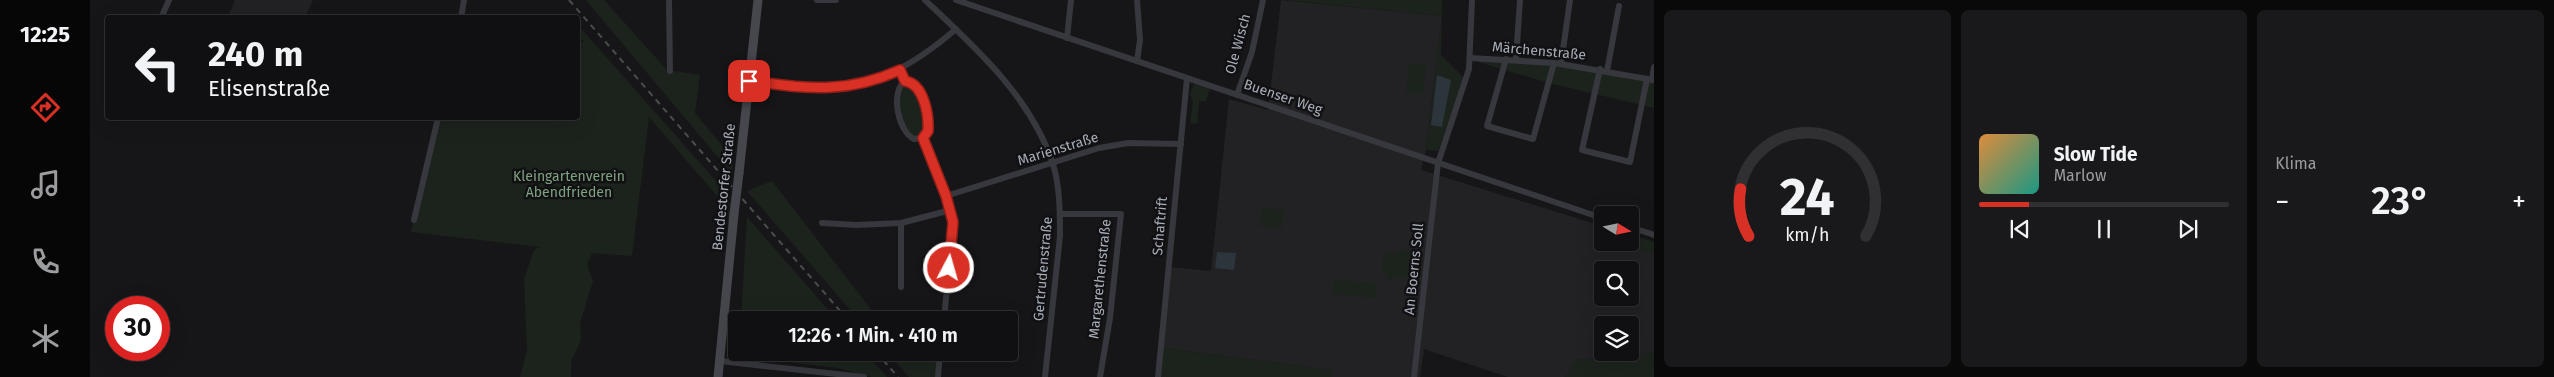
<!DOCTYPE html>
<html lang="de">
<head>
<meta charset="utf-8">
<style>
	body { margin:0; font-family:"Fira Sans",sans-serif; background:#19191b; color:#f1f3f6; height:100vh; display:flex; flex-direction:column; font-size:19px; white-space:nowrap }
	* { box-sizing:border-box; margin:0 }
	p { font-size:16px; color:#9c9d9f }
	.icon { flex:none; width:28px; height:28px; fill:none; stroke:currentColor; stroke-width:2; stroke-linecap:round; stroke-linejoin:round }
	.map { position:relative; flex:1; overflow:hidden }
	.side { display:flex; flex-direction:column; gap:10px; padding:10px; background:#09090a; width:900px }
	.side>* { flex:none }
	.hud { position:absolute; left:15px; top:15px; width:475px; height:105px; border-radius:5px; box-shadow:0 5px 20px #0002,0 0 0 1px #303032; background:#101012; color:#f1f3f6; overflow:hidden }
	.needle { width:32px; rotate:100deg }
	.buttons { position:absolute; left:1504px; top:206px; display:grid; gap:10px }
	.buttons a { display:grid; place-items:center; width:45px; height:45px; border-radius:5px; background:#101012; box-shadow:0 5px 20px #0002,0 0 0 1px #303032; font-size:25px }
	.speed { position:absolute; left:15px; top:296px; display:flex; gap:10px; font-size:25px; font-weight:700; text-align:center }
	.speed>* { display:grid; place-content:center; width:65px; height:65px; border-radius:50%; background:#101012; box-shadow:0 5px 20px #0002,0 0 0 1px #303032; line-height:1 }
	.speed .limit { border:8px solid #d22; background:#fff; color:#111 }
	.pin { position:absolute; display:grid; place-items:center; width:42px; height:42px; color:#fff; margin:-21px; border-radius:10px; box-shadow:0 2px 8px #0006 }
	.me { position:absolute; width:55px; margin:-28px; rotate:6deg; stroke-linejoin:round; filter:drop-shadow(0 0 4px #0008) }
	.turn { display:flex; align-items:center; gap:18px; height:105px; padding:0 20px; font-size:22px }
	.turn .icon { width:65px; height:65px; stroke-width:2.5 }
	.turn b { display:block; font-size:35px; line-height:42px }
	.big { font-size:38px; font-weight:600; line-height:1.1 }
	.side .widget { flex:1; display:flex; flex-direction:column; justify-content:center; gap:8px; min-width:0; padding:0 18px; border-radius:8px; background:#19191b }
	.side .dial { align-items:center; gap:0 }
	.dial svg { height:130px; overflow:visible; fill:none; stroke:#303032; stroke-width:7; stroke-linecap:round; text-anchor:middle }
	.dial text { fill:#f1f3f6; stroke:none }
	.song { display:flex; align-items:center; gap:15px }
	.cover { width:60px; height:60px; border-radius:8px; background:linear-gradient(135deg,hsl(30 70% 55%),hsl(170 70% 35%)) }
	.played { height:5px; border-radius:2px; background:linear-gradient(90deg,#d93025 20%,#303032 20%) }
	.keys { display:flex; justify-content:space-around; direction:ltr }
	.heat { display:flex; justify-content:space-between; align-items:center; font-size:28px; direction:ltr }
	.side .tiles { flex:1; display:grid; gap:10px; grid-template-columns:repeat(3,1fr) }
	.trip { position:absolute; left:638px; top:311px; width:290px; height:50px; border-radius:5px; background:#101012; box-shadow:0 5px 20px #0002,0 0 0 1px #303032; font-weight:600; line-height:50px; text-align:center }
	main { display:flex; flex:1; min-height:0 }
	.tabs { display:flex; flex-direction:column; width:90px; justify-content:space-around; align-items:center; background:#060607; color:#9c9d9f }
	.tabs .icon { width:35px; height:35px }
	.tabs .selected { color:#d93025 }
	.tabs b { font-size:22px; color:#f1f3f6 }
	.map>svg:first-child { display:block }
</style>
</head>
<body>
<main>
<nav class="tabs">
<b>12:25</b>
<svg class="icon selected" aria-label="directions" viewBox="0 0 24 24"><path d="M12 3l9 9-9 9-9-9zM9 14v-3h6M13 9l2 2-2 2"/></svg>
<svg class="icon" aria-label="music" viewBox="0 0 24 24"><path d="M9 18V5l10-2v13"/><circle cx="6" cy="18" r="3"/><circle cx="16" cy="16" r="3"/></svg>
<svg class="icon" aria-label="phone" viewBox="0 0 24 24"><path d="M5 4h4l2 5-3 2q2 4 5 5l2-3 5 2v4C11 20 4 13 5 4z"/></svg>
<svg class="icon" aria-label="climate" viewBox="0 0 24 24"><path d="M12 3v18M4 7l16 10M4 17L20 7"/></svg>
</nav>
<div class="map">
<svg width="1564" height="377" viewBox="0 0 1564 377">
	<rect width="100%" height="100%" fill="#161618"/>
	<g fill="#222225" fill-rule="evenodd">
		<path d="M145,0H223L215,17H138Z"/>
		<path d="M1191,0L1352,16L1336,150L1331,170L1512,226V242H1540V234L1543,235L1541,249L1564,254V352L1487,360L1475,377H1418L1334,349L1330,377H1241V370L1071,348L1079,267L1121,271L1139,99L1178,110ZM1512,270H1540V298H1512ZM1512,325H1540V352H1512Z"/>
	</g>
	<g fill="#1c231d">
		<path d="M496,0H514L577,70L610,75L605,113L635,149L644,157L642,174Z"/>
		<path d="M1195,0H1352L1351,55L1374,78L1348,151L1336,150L1352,16Z"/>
		<path d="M488,25L640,197L638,225L637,211L634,204L559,117L542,256L502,253L497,264L503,281L490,323L491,340L481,362V377H430L437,350L434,279L444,250L450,247L321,232L348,118H488V41L494,42L488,34Z"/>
		<path d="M1388,58L1416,59L1564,80V108L1459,83L1388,62Z"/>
		<path d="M1319,63L1336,65L1333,94L1316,93Z"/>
		<path d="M819,82L835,108L836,135L820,137L808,108L812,83Z"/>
		<path d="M1104,84L1120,88L1116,101L1109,102L1107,124L1100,123L1103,102L1100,94Z"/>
		<path d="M682,181L786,316L817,320H769L657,191Z"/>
		<path d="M1172,208L1193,210L1192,228L1170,226Z"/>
		<path d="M657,217L747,320H651Z"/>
		<path d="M1543,235L1564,242V254L1540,249Z"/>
		<path d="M1308,249L1322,250L1320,277L1305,276Z"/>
		<path d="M1294,252L1307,254L1304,283L1300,282L1292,271Z"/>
		<path d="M1244,279L1287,284L1286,298L1242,294Z"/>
		<path d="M1071,348L1242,370L1241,377H1068Z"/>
		<path d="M1564,352V377H1475L1487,360Z"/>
		<path d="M655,353H775L797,377H782L748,368L658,357Z"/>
		<path d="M798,353H813L814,355L849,360L848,377H819Z"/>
	</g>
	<g fill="#2c353c">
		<path d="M1347,75L1361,80L1352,127L1341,125Z"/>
		<path d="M1127,252L1146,253L1144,270L1125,268Z"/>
	</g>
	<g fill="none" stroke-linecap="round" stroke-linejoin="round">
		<g stroke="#37383d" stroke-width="6">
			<path d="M579,0L580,71"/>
			<path d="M727,0H746"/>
			<path d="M835,0C885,47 941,97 963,164C970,187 970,213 970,236L955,377"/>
			<path d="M866,0L1512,218"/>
			<path d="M71,18L79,0"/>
			<path d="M371,18L374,0"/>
			<path d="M977,38L981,0"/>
			<path d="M1380,58L1464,63L1564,80"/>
			<path d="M1416,59L1397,126L1443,139L1464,63"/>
			<path d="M1426,59L1430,0"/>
			<path d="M1047,61L1050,40L1047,0"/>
			<path d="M1471,64L1480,0"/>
			<path d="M1510,69L1492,150L1540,162L1557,79"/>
			<path d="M809,70L815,81C832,84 846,126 833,138L824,139C808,132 800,91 815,81"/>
			<path d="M1517,71L1529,6"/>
			<path d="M1562,80L1564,67"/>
			<path d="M659,81C681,84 705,89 728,89C785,88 824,65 866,29"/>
			<path d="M1147,95L1162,52L1173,0"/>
			<path d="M833,138L856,196L863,222L854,320"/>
			<path d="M856,196L1009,148L1038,143L1091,144"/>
			<path d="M970,214H1031L1020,318L1010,377"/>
			<path d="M324,220L348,118"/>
			<path d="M732,223L766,225L811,223L861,210"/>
			<path d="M811,223V287"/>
			<path d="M1540,227L1564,235"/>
			<path d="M630,361L774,377"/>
			<path d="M848,377L850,352"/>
			<path d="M1068,377L1097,78"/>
			<path d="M1324,377L1348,163L1379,69L1382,0"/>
		</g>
		<g stroke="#45474d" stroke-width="9">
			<path d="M649,173L668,0"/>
			<path d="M628,377L644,214"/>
		</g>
		<g stroke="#4a4c52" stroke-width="2" stroke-dasharray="6 5" stroke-linecap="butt">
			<path d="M479,0L758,320"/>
			<path d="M786,352L808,377"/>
		</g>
		<path stroke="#45474d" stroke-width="9" d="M644,214L649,173"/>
	</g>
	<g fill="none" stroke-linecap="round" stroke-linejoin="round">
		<g stroke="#8d1f18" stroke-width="12">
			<path id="route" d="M659,81C716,88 754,95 810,70L815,81C834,84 839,115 838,131L833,138L856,196L863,222L859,268"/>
		</g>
		<use href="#route" stroke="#d93025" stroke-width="9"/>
	</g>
	<g text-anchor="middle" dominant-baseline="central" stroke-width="5" stroke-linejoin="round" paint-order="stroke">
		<g font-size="14" fill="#a8adb8" stroke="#111113">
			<text transform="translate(1148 44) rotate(-75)">Ole Wisch</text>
			<text transform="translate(1449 51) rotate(5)">Märchenstraße</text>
			<text transform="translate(1193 97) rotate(19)">Buenser Weg</text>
			<text transform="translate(968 149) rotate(-17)">Marienstraße</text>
			<text transform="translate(634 187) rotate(-84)">Bendestorfer Straße</text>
			<text transform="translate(1070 226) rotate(-85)">Schaftrift</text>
			<text transform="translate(953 269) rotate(-85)">Gertrudenstraße</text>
			<text transform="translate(1324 269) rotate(-84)">An Boerns Soll</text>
			<text transform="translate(1010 279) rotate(-84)">Margarethenstraße</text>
		</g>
		<g font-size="14" fill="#7fa381" stroke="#111113">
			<text x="479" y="176">Kleingartenverein<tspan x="479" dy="16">Abendfrieden</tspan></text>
		</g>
	</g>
</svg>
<div class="buttons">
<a><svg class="needle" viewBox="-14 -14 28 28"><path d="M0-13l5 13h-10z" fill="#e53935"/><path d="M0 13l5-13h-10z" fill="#9c9d9f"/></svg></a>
<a><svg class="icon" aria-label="search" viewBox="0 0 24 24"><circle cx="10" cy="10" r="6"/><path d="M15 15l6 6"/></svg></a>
<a><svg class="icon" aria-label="layers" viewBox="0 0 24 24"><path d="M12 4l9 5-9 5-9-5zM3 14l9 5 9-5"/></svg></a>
</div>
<div class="speed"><div class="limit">30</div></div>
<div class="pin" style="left:659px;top:81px;background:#d93025"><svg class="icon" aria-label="arrive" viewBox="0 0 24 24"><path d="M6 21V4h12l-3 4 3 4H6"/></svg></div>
<svg class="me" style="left:859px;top:268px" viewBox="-20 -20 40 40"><circle r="17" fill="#d93025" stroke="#fff" stroke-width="3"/><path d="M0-11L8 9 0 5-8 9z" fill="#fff"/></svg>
<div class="trip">12:26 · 1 Min. · 410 m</div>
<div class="hud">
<div class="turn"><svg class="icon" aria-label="left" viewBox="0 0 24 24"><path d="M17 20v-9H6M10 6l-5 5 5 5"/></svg><div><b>240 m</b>Elisenstraße</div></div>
</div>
</div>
<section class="side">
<div class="tiles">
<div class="widget dial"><svg viewBox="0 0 100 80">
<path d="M14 69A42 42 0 1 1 86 69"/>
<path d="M14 69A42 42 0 0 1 9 40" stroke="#d93025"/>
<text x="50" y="56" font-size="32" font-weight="700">24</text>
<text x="50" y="72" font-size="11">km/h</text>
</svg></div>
<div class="widget">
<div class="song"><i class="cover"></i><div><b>Slow Tide</b><p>Marlow</p></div></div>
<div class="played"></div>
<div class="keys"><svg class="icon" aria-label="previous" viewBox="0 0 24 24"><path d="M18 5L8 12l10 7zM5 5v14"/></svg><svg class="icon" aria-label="pause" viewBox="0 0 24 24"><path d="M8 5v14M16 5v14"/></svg><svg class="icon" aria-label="next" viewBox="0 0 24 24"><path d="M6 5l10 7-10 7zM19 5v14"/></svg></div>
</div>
<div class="widget"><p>Klima</p>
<div class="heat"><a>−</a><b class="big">23°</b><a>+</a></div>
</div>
</div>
</section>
</main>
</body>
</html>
